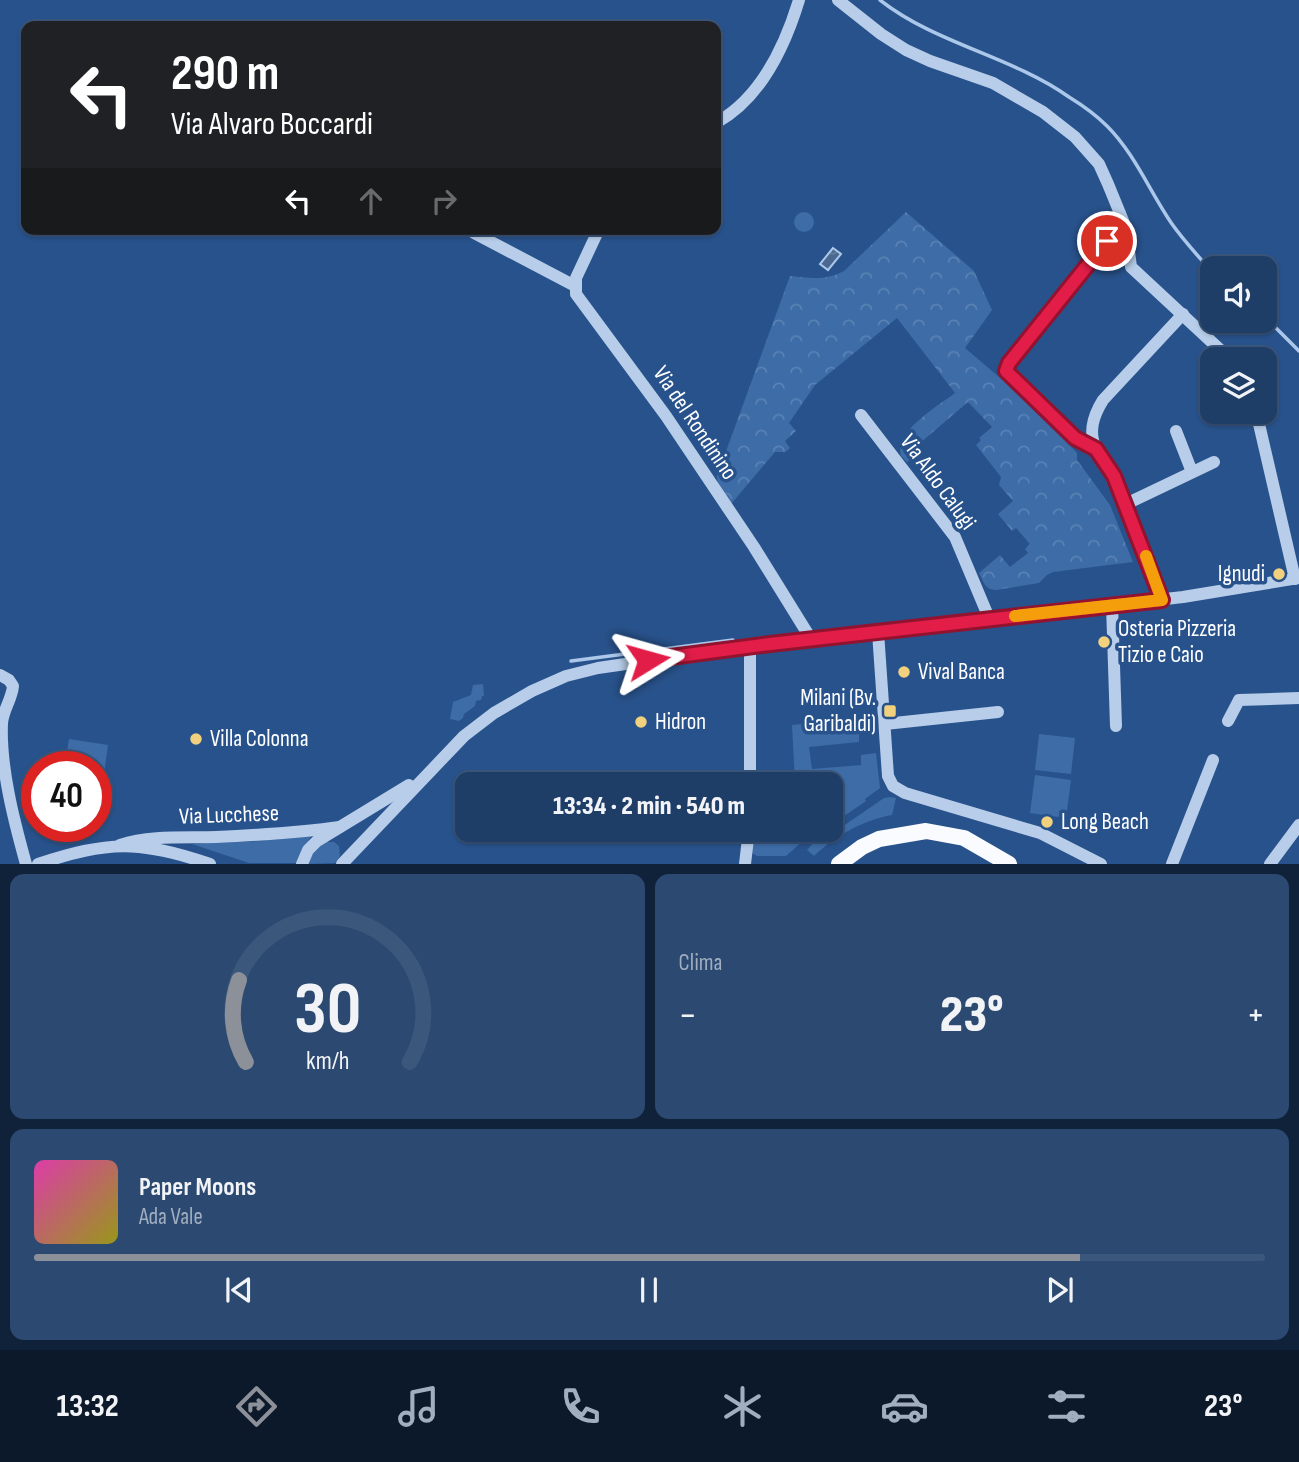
<!DOCTYPE html>
<html lang="it">
<head>
<meta charset="utf-8">
<style>
	body { margin:0; font-family:"Sofia Sans Condensed",sans-serif; background:#2b4971; color:#f1f3f6; height:100vh; display:flex; flex-direction:column; font-size:26px; white-space:nowrap }
	* { box-sizing:border-box; margin:0 }
	p { font-size:23px; color:#a1aec0 }
	.icon { flex:none; width:38px; height:38px; fill:none; stroke:currentColor; stroke-width:2; stroke-linecap:round; stroke-linejoin:round }
	.map { position:relative; height:864px; overflow:hidden }
	.sheet { display:flex; flex-direction:column; gap:10px; padding:10px; background:#102239; flex:1 }
	.sheet>* { flex:none }
	.guide { position:absolute; left:21px; top:21px; width:700px; height:214px; border-radius:14px; box-shadow:0 2px 5px #0004,0 0 0 2px #3c577c; background:#202124; color:#fff; overflow:hidden }
	.controls { position:absolute; left:1200px; top:256px; display:grid; gap:14px }
	.controls a { display:grid; place-items:center; width:77px; height:77px; border-radius:14px; background:#1e3e68; box-shadow:0 2px 5px #0004,0 0 0 2px #3c577c; font-size:35px }
	.speed { position:absolute; left:21px; top:751px; display:flex; gap:14px; font-size:35px; font-weight:700; text-align:center }
	.speed>* { display:grid; place-content:center; width:91px; height:91px; border-radius:50%; background:#1e3e68; box-shadow:0 2px 5px #0004,0 0 0 2px #3c577c; line-height:1 }
	.speed .limit { border:10px solid #d22; background:#fff; color:#111 }
	.pin { position:absolute; display:grid; place-items:center; width:60px; height:60px; color:#fff; margin:-30px; border:4px solid #fff; border-radius:50%; box-shadow:0 2px 7px #0007 }
	.me { position:absolute; width:77px; margin:-38px; rotate:82deg; stroke-linejoin:round; filter:drop-shadow(0 0 5px #0008) }
	.turn { display:flex; align-items:center; gap:24px; height:147px; padding:0 35px; font-size:32px }
	.turn .icon { width:91px; height:91px; stroke-width:2.5 }
	.turn b { display:block; font-size:49px; line-height:60px }
	.lanes { display:flex; align-items:center; height:66px; padding:0 35px; background:#0003; justify-content:center; gap:35px; direction:ltr }
	.lanes .off { opacity:.35 }
	.big { font-size:52px; font-weight:800; line-height:1.1 }
	.sheet .card { flex:1; display:flex; flex-direction:column; justify-content:center; gap:10px; min-width:0; padding:0 24px; border-radius:14px; background:#2b4971 }
	.sheet .dial { align-items:center; gap:0 }
	.dial svg { height:182px; overflow:visible; fill:none; stroke:#3c577c; stroke-width:7; stroke-linecap:round; text-anchor:middle }
	.dial text { fill:#f1f3f6; stroke:none }
	.song { display:flex; align-items:center; gap:21px }
	.cover { width:84px; height:84px; border-radius:10px; background:linear-gradient(135deg,hsl(320 70% 55%),hsl(60 70% 35%)) }
	.played { height:7px; border-radius:4px; background:linear-gradient(90deg,#8c9099 85%,#3c577c 85%) }
	.keys { display:flex; justify-content:space-around; direction:ltr }
	.heat { display:flex; justify-content:space-between; align-items:center; font-size:38px; direction:ltr }
	.sheet .tiles { flex:1; display:grid; gap:10px; grid-template-columns:1fr 1fr }
	.card:last-child { grid-column:span 2 }
	.trip { position:absolute; left:455px; top:772px; width:388px; height:70px; border-radius:14px; background:#1e3e68; box-shadow:0 2px 5px #0004,0 0 0 2px #3c577c; font-weight:800; line-height:70px; text-align:center }
	.menu { display:flex; height:112px; justify-content:space-around; align-items:center; background:#0c192a; color:#a1aec0 }
	.menu .icon { width:49px; height:49px }
	.menu .current { color:#8c9099 }
	.menu b { font-size:32px; color:#f1f3f6 }
	.map>svg:first-child { display:block }
</style>
</head>
<body>
<div class="map">
<svg width="1299" height="864" viewBox="0 0 1299 864">
	<defs>
		<pattern id="park-crowns" width="20" height="18" patternUnits="userSpaceOnUse" patternTransform="scale(1.75)"><rect width="20" height="18" fill="#3d6ca7"/><path d="M2 6a3 3 0 1 1 6 0M12 15a3 3 0 1 1 6 0" fill="none" stroke="#5a82b4"/></pattern>
		<pattern id="water-ripples" width="26" height="14" patternUnits="userSpaceOnUse" patternTransform="scale(1.75)"><rect width="26" height="14" fill="#4b6990"/><path d="M2 4q2-2 4 0t4 0M15 11q2-2 4 0t4 0" fill="none" stroke="#6680a1"/></pattern>
	</defs>
	<rect width="100%" height="100%" fill="#28528b"/>
	<g fill="#3d6ca7">
		<circle cx="804" cy="222" r="10"/>
		<path d="M483,684L484,696H482L481,700L476,701L475,706L464,714L463,718L459,721L450,719L453,702L471,695L473,685Z"/>
		<path d="M859,719V742L809,747L812,769L861,765V755L876,753L880,788L865,799L866,801L834,823L831,822V784L795,782L792,725Z"/>
		<path d="M1039,734L1075,738L1071,774L1035,770Z"/>
		<path d="M69,739L108,745L100,803L96,802V766H65Z"/>
		<path d="M1035,775L1071,780L1066,818L1030,813Z"/>
		<path d="M890,797L896,798L892,815C863,820 835,836 814,856L807,850L823,832L836,831L884,798Z"/>
		<path d="M752,830L813,832L786,856H757L752,853Z"/>
		<path d="M311,836L297,863H249L192,844L262,841Z"/>
		<path d="M325,842H334L339,846L340,856L335,863L306,864L309,856Z"/>
	</g>
	<path fill="url(#park-crowns)" d="M906,212L974,271L992,310L965,348L1025,399L1077,453V460L1110,505L1133,562L1053,572L1047,575L1039,583L996,590C985,590 983,581 979,573L1000,555L1010,567L1028,553L1025,549L1030,544L1016,528L1012,531L998,514L1013,501L999,485L1001,477L976,445L981,440L979,438L992,427L968,402L913,449L916,454L907,462L901,456C894,431 938,406 955,393L897,318L815,385L789,423L796,431L785,441L790,448L785,452H775L731,504L718,485L717,476L790,276C809,278 826,281 844,271Z"/>
	<path fill="url(#water-ripples)" stroke="#abc8ea" stroke-width="2" d="M833,248L841,254L828,270L820,264Z"/>
	<g fill="none" stroke-linecap="round" stroke-linejoin="round">
		<g stroke="#abc8ea" stroke-width="3.5">
			<path d="M880,0C936,44 1011,56 1069,97C1082,105 1096,115 1107,126C1135,154 1150,192 1172,224C1184,241 1199,257 1213,273"/>
			<path d="M1265,317L1299,351"/>
			<path d="M571,661L733,640"/>
		</g>
		<g stroke="#b7cde9" stroke-width="12">
			<path d="M838,0L881,34L906,50L930,61L993,83L1043,112L1075,137L1099,164L1108,184L1126,228L1131,267L1230,359"/>
			<path d="M716,123C760,99 785,46 799,0"/>
			<path d="M599,229L576,278V294L666,416L754,547L811,639"/>
			<path d="M474,233L575,286"/>
			<path d="M1107,241L1009,363L1007,371L1075,438L1096,449L1114,476L1162,600"/>
			<path d="M1256,411L1295,579"/>
			<path d="M861,415L955,537L989,618"/>
			<path d="M1176,431L1192,472"/>
			<path d="M1096,449C1088,432 1093,416 1103,400L1183,314"/>
			<path d="M1126,504L1214,462"/>
			<path d="M1112,605L1116,726"/>
			<path d="M878,632L888,776L893,786L905,793L1040,833L1101,864"/>
			<path d="M0,675L9,680L13,686C12,699 3,710 2,723C0,767 14,821 26,864"/>
			<path d="M1228,721L1239,700L1299,698"/>
			<path d="M885,724L998,712"/>
			<path d="M750,784V646"/>
			<path d="M120,845C151,835 185,838 216,837C258,835 298,833 340,827"/>
			<path d="M38,864C108,841 139,840 210,864"/>
			<path d="M302,864L308,850L317,841L409,785"/>
			<path d="M342,864L464,736L494,713L532,691L566,676L598,668L750,646L1183,597L1299,578"/>
			<path d="M745,864L749,830"/>
			<path d="M1172,864L1213,760"/>
			<path d="M1270,864L1299,825"/>
		</g>
		<path stroke="#f9fbfe" stroke-width="16" d="M839,864L862,847L879,839L926,831L964,838L1009,864"/>
	</g>
	<g fill="none" stroke-linecap="round" stroke-linejoin="round">
		<g stroke="#92132f" stroke-width="18">
			<path id="route" d="M648,660L770,644L1162,600L1114,476L1096,449L1075,438L1006,371L1009,363L1107,241"/>
		</g>
		<use href="#route" stroke="#e11d48" stroke-width="12"/>
		<path stroke="#f59e0b" stroke-width="12" d="M1015,616L1162,600L1146,556"/>
	</g>
	<g fill="#f1d17d" stroke="#28528b" stroke-width="2.5">
		<circle cx="1279" cy="574" r="7"/>
		<circle cx="1104" cy="642" r="7"/>
		<circle cx="904" cy="672" r="7"/>
		<rect x="883" y="704" width="14" height="14" rx="3.5"/>
		<circle cx="641" cy="722" r="7"/>
		<circle cx="196" cy="739" r="7"/>
		<circle cx="1047" cy="822" r="7"/>
	</g>
	<g text-anchor="middle" dominant-baseline="central" stroke-width="7" stroke-linejoin="round" paint-order="stroke">
		<g font-size="23" fill="#fff" stroke="#28528b">
			<text transform="translate(695 423) rotate(56)">Via del Rondinino</text>
			<text transform="translate(938 482) rotate(54)">Via Aldo Calugi</text>
			<text transform="translate(229 815) rotate(-2)">Via Lucchese</text>
		</g>
		<g font-size="23" fill="#fff" stroke="#28528b" text-anchor="start">
			<text x="1265" y="574" text-anchor="end">Ignudi</text>
			<text x="1118" y="629">Osteria Pizzeria<tspan x="1118" dy="26">Tizio e Caio</tspan></text>
			<text x="918" y="672">Vival Banca</text>
			<text x="876" y="698" text-anchor="end">Milani (Bv.<tspan x="876" dy="26">Garibaldi)</tspan></text>
			<text x="655" y="722">Hidron</text>
			<text x="210" y="739">Villa Colonna</text>
			<text x="1061" y="822">Long Beach</text>
		</g>
	</g>
</svg>
<div class="controls">
<a><svg class="icon" aria-label="sound" viewBox="0 0 24 24"><path d="M4 9h4l5-4v14l-5-4H4zM17 9q2 3 0 6"/></svg></a>
<a><svg class="icon" aria-label="layers" viewBox="0 0 24 24"><path d="M12 4l9 5-9 5-9-5zM3 14l9 5 9-5"/></svg></a>
</div>
<div class="speed"><div class="limit">40</div></div>
<div class="pin" style="left:1107px;top:241px;background:#d93025"><svg class="icon" aria-label="arrive" viewBox="0 0 24 24"><path d="M6 21V4h12l-3 4 3 4H6"/></svg></div>
<svg class="me" style="left:648px;top:660px" viewBox="-20 -20 40 40"><path d="M0-17L14 15 0 8-14 15z" fill="#e11d48" stroke="#fff" stroke-width="4"/></svg>
<div class="trip">13:34 · 2 min · 540 m</div>
<div class="guide">
<div class="turn"><svg class="icon" aria-label="left" viewBox="0 0 24 24"><path d="M17 20v-9H6M10 6l-5 5 5 5"/></svg><div><b>290 m</b>Via Alvaro Boccardi</div></div>
<div class="lanes"><svg class="icon" aria-label="left" viewBox="0 0 24 24"><path d="M17 20v-9H6M10 6l-5 5 5 5"/></svg><svg class="icon off" aria-label="ahead" viewBox="0 0 24 24"><path d="M12 20V5M6 11l6-6 6 6"/></svg><svg class="icon off" aria-label="right" viewBox="0 0 24 24"><path d="M7 20v-9h11M14 6l5 5-5 5"/></svg></div>
</div>
</div>
<section class="sheet">
<div class="tiles">
<div class="card dial"><svg viewBox="0 0 100 80">
<path d="M14 69A42 42 0 1 1 86 69"/>
<path d="M14 69A42 42 0 0 1 11 33" stroke="#8c9099"/>
<text x="50" y="56" font-size="32" font-weight="700">30</text>
<text x="50" y="72" font-size="11">km/h</text>
</svg></div>
<div class="card"><p>Clima</p>
<div class="heat"><a>−</a><b class="big">23°</b><a>+</a></div>
</div>
<div class="card">
<div class="song"><i class="cover"></i><div><b>Paper Moons</b><p>Ada Vale</p></div></div>
<div class="played"></div>
<div class="keys"><svg class="icon" aria-label="previous" viewBox="0 0 24 24"><path d="M18 5L8 12l10 7zM5 5v14"/></svg><svg class="icon" aria-label="pause" viewBox="0 0 24 24"><path d="M8 5v14M16 5v14"/></svg><svg class="icon" aria-label="next" viewBox="0 0 24 24"><path d="M6 5l10 7-10 7zM19 5v14"/></svg></div>
</div>
</div>
</section>
<nav class="menu">
<b>13:32</b>
<svg class="icon current" aria-label="directions" viewBox="0 0 24 24"><path d="M12 3l9 9-9 9-9-9zM9 14v-3h6M13 9l2 2-2 2"/></svg>
<svg class="icon" aria-label="music" viewBox="0 0 24 24"><path d="M9 18V5l10-2v13"/><circle cx="6" cy="18" r="3"/><circle cx="16" cy="16" r="3"/></svg>
<svg class="icon" aria-label="phone" viewBox="0 0 24 24"><path d="M5 4h4l2 5-3 2q2 4 5 5l2-3 5 2v4C11 20 4 13 5 4z"/></svg>
<svg class="icon" aria-label="climate" viewBox="0 0 24 24"><path d="M12 3v18M4 7l16 10M4 17L20 7"/></svg>
<svg class="icon" aria-label="car" viewBox="0 0 24 24"><path d="M5 17H2v-5l4-1 3-4h7l3 4 3 1v5h-3M9 17h6M6 11h13"/><circle cx="7" cy="17" r="2"/><circle cx="17" cy="17" r="2"/></svg>
<svg class="icon" aria-label="filters" viewBox="0 0 24 24"><path d="M4 7h16M4 17h16"/><circle cx="9" cy="7" r="2"/><circle cx="15" cy="17" r="2"/></svg>
<b>23°</b>
</nav>
</body>
</html>
